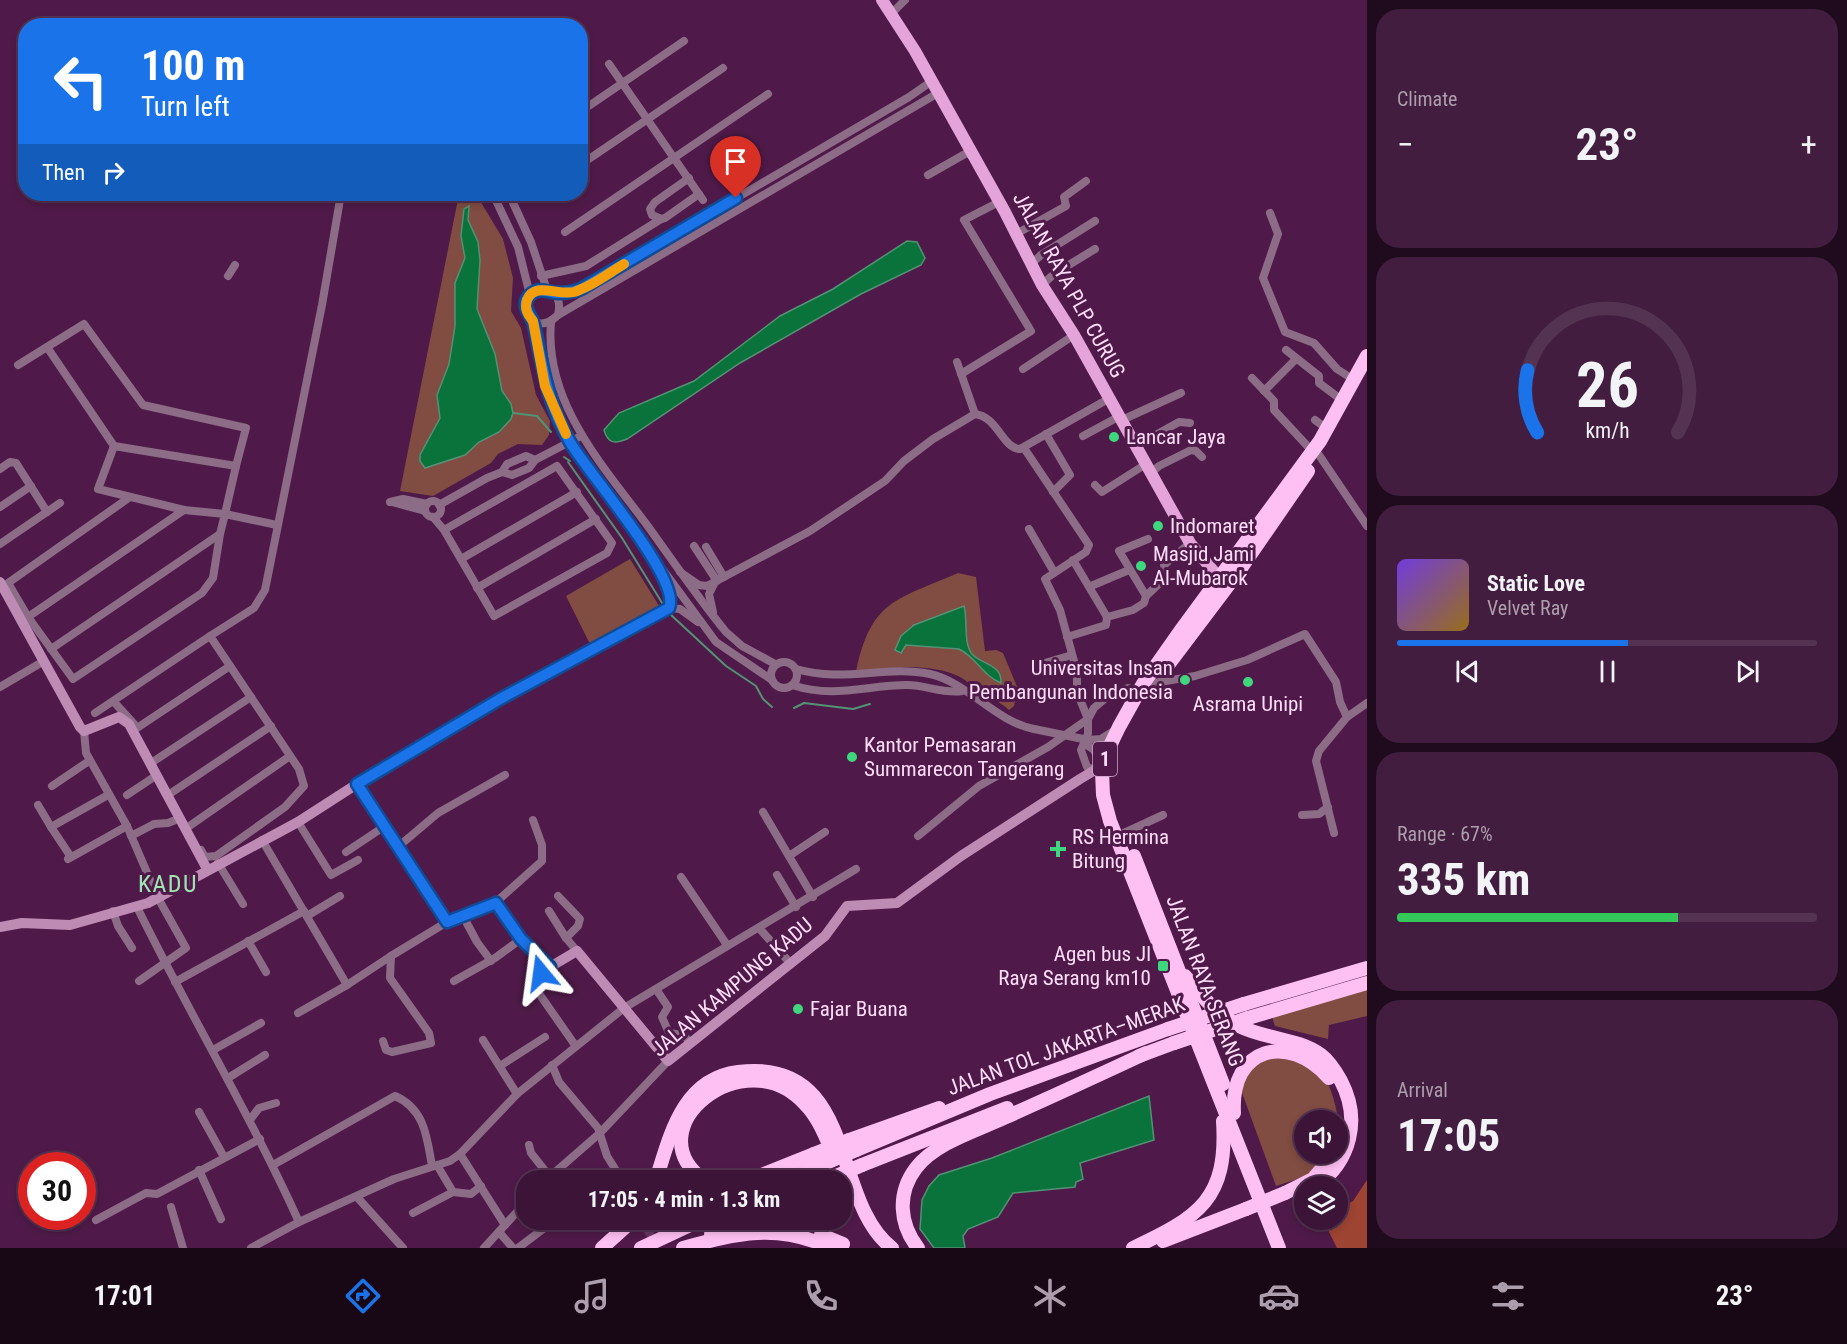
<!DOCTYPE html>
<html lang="en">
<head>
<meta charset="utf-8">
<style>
	body { margin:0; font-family:"Roboto Condensed",sans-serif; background:#421d3f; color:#f1f3f6; height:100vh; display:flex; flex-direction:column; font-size:22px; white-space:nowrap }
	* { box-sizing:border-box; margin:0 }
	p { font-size:20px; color:#ac9ead }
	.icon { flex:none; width:33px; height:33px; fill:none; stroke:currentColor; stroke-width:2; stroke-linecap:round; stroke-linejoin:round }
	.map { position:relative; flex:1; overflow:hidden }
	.side { display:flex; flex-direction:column; gap:9px; padding:9px; background:#200b1e; width:480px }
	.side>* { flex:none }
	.hud { position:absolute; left:18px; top:18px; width:570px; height:183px; border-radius:24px; box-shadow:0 3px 9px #0003,0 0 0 2px #543352; background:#1a73e8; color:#fff; overflow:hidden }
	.fabs { position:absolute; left:1294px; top:1110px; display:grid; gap:12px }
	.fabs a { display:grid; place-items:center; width:54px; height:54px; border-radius:50%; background:#3b1437; box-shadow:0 3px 9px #0003,0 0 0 2px #543352; font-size:30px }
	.speed { position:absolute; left:18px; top:1152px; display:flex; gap:12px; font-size:30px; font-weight:700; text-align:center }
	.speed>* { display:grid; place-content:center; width:78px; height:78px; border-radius:50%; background:#3b1437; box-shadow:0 3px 9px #0003,0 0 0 2px #543352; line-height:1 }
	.speed .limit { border:9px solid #d22; background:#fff; color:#111 }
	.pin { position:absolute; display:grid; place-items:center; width:51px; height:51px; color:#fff; margin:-62px -26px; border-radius:50% 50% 50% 0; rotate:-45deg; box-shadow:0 0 6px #0007 }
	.pin .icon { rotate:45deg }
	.me { position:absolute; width:66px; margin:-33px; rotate:344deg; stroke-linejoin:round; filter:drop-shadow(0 0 4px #0008) }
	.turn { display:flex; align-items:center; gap:21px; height:126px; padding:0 24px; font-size:27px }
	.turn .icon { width:78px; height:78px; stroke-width:2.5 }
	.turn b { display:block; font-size:42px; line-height:51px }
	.then { display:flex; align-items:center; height:57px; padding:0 24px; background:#0003; gap:12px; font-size:22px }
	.big { font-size:45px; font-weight:700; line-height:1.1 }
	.side .widget { flex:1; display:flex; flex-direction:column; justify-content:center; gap:9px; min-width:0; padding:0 21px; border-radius:24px; background:#421d3f }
	.side .dial { align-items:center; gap:0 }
	.dial svg { height:156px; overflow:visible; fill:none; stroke:#543352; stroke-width:7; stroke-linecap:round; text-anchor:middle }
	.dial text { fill:#f1f3f6; stroke:none }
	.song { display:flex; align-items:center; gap:18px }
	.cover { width:72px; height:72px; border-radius:9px; background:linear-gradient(135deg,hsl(260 70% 55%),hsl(40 70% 35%)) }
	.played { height:6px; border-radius:3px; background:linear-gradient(90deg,#1a73e8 55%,#543352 55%) }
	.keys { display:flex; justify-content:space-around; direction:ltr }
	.heat { display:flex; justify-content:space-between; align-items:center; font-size:33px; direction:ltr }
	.charge { height:9px; border-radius:4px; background:linear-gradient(90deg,#34c759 67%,#543352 0) }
	.trip { position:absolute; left:516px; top:1170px; width:336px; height:60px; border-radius:24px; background:#3b1437; box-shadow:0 3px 9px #0003,0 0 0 2px #543352; font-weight:700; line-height:60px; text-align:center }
	.dock { display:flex; height:96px; justify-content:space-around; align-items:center; background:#180816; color:#ac9ead }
	.dock .icon { width:42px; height:42px }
	.dock .on { color:#1a73e8 }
	.dock b { font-size:27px; color:#f1f3f6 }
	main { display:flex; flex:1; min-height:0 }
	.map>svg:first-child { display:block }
</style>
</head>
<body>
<main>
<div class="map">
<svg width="1367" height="1248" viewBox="0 0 1367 1248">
	<rect width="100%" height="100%" fill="#4f1a49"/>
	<g fill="#814c41">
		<path d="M459,194H476L503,239L513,278L511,311L521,328L536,395L550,421L549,435L542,445L518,444L498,454L491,463L433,496L400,491Z"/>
		<path d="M630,559L661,609L592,648L566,596Z"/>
		<path d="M958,573L976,577L985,651L996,650L1003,653L1018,689L1014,706L1009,710C999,701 988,697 977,690C971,685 966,680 958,676C927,662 889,668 856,672C871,600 896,600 958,573Z"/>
		<path d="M1367,989V1016L1329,1025L1328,1039L1275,1026L1272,1017Z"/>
		<path d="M1273,1056C1282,1056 1293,1055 1302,1057C1328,1064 1336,1105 1340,1128L1338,1133V1120H1305V1154H1329L1310,1175L1276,1186L1241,1090L1252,1067Z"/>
	</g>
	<path fill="#9d4433" d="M1367,1180V1248H1337L1323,1220H1338V1209L1353,1201Z"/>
	<g fill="#0a723b" stroke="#539274" stroke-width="1.5">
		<path d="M469,206L468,220L478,242L480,260L477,309L495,354L502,391L511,404L513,413L511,419L499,432L479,442L465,455L425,468L420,461V455L440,418L437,395L449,364L455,326V283L465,258L461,236L464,209Z"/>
		<path d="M907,241L917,242L925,258L921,265L861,294L740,363L627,439C615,444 608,444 604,430L619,413L694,381L780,316L833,289Z"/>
		<path d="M964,606C968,620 963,643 972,654C982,665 1002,664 1001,683C983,676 976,657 959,649L906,645L901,653L895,650L901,636L914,625Z"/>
		<path d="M1149,1096L1154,1140L1080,1163L1083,1179L1076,1182L1075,1187L1013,1193L998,1217L968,1229L963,1236L965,1248H934L920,1229L922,1200L929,1186L939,1175L992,1158Z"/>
	</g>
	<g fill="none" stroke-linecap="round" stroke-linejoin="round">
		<g stroke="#539274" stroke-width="2">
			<path d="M513,413L537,416L551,432"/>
			<path d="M564,457L570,461"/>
			<path d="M568,462L622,538L664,606"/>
			<path d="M670,614L726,666L756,686L763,699L772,707"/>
			<path d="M794,708L804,703L853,709L870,704"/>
		</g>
		<path stroke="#693763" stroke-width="8" stroke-dasharray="8 4" stroke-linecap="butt" d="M640,1220L660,1248"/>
		<g stroke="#8c6c86" stroke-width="8">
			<path d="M892,13L905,0"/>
			<path d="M609,64L703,200"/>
			<path d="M580,112L684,41"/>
			<path d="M580,165L723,68"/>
			<path d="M928,175L965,154L973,153"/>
			<path d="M689,178L655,202L650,209L652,215L661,219L665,218L699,194"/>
			<path d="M493,194L518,247L530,295"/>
			<path d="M509,194L531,242L547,290"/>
			<path d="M1270,213L1278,234L1263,278L1285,332L1314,343L1337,369L1354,380"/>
			<path d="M565,232L768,94"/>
			<path d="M1016,234L1066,206L1064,197L1086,181"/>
			<path d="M1031,264L1041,255L1095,221"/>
			<path d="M228,276L235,265"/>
			<path d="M541,276L586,266L661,219"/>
			<path d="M1042,285L1054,274L1095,249"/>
			<path d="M555,294L581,289L909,97L932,81"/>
			<path d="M558,315C561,303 558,288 541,290C512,293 529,343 558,315L938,93"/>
			<path d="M533,321L545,386L570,443L716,642L772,680"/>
			<path d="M551,322C544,402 603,466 647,525C673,561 698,598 726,632L742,646L775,664"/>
			<path d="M47,347L114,446"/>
			<path d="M1286,350L1319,376V383L1343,401"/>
			<path d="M957,362L975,414"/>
			<path d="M18,365L84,324L143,405L246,428L236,466"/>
			<path d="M1023,369L1074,335"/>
			<path d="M961,374L1031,331L964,220L999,202"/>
			<path d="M1252,378L1274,401V410L1312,451"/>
			<path d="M1264,391L1296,359"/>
			<path d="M1122,420L1181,393"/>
			<path d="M1315,420L1327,429"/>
			<path d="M1046,434L1070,475L1053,492"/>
			<path d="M1083,436L1120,416"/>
			<path d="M1136,446L1179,422L1190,423"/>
			<path d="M1024,448L1089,545L1086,552L1045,579L1060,610L1077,672V692L1088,719V734L1081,750L1087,767L1095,770"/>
			<path d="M1319,455L1367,526"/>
			<path d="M0,469L10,462L16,463L47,512"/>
			<path d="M502,472L507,464L526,456L535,460"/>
			<path d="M1151,473L1159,466L1191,450L1196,451L1202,457"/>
			<path d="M1095,485L1102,492L1146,464"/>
			<path d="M130,497L8,583L28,617L73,679L202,593L213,578L220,534"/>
			<circle cx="433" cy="509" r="8"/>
			<path d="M390,502L403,499L427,504"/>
			<path d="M392,502L425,511"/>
			<path d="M439,505L487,478L502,472L512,475L529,468L535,460L581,436"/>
			<path d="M0,507L31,486"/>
			<path d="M433,517L444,530L494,616L607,553L612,543L557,466L444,530"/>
			<path d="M1029,529L1054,572"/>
			<path d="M0,544L60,503"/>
			<path d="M694,546L717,581"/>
			<path d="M706,547L724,577"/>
			<path d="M461,559L577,492"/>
			<path d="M1073,560L1107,617"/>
			<path d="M680,572L699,585L707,586L810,531L885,481L904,461L933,439L975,414C998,417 1002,448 1020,449L1110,398"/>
			<path d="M661,573L671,598L669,608"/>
			<path d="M1091,586L1129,570"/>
			<path d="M477,588L596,519"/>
			<path d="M1146,596L1119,551L1148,539"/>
			<path d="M713,612L709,594L714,584"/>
			<path d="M28,617L184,510"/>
			<path d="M1067,637L1106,625L1107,617L1133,610L1144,603L1146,596L1166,577L1164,565L1190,543"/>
			<path d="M51,649L220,534L225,514L184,510L98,489L114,446L236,466L225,514L277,525"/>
			<circle cx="784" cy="675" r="13"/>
			<path d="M1038,665L1072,655"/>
			<path d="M796,669C844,683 885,665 930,674C967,682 996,722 1034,729"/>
			<path d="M1154,683L1195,676L1247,660L1305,634L1336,682L1340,702L1347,717L1319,751L1316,761L1334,833"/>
			<path d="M792,685C835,699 866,685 907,685C926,685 943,694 962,691"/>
			<path d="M0,687L44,661"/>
			<path d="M114,702L135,725"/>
			<path d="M95,713L210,636"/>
			<path d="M1347,717L1367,703"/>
			<path d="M137,728L230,666"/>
			<path d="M84,731L86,753L127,826L158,898L186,948L139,981"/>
			<path d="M1088,740L1101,739L1114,731"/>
			<path d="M1087,745L1094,750L1102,765"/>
			<path d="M154,761L251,697"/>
			<path d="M357,784L500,699L669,608L680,609L698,622"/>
			<path d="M52,786L89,761"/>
			<path d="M171,793L271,726"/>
			<path d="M127,795L157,775"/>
			<path d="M38,805L51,827"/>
			<path d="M763,812L813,897"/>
			<path d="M1302,815L1319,814L1328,807"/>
			<path d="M298,822L331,875L358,860"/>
			<path d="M188,827L290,756"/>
			<path d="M1124,833L1163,815"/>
			<path d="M131,836L154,824L168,823L178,819"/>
			<path d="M918,836L979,786L1048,747L1088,719L1094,708L1108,696L1128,688L1139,692"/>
			<path d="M262,840L347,985L298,1013"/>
			<path d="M399,846L438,813L505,775"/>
			<path d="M201,850L205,857L216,856L285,807L304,786L299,769L210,636L254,608L265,590L322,305L341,194"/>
			<path d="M346,852L385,826"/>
			<path d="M789,856L825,832"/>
			<path d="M71,857L51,827L108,795"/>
			<path d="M68,859L127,826"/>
			<path d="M218,863L243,904"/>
			<path d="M777,875L796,907"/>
			<path d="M681,877L727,945"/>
			<path d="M558,896L580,919L578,926L566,938L577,951"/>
			<path d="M496,902L542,861V845L533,820"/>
			<path d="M137,907C189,1013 250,1114 299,1222"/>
			<path d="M113,911L118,926L132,948"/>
			<path d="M549,911L566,938"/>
			<path d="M307,916L340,896"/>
			<path d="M463,916L477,942L491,961"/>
			<path d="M759,928L791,964"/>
			<path d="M248,941L266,972"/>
			<path d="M550,967L531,982L575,1045"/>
			<path d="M454,981L495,958L521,939"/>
			<path d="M175,982L304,911"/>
			<path d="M347,985L391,956"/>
			<path d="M656,989L668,1007L662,1017L669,1033L683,1035L690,1042"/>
			<path d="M483,1040L517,1094"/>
			<path d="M383,1041L386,1050L392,1052L431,1043L429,1033L390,978L391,956L447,922"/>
			<path d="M213,1050L261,1023"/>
			<path d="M552,1065L559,1082L598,1128L607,1156L622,1180"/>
			<path d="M500,1066L545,1037"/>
			<path d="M228,1078L265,1055"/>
			<path d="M199,1112L224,1157"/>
			<path d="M250,1120L259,1108L276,1103"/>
			<path d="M529,1145L531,1153L550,1177"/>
			<path d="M460,1154L505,1225"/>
			<path d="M273,1165L395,1096C425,1109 427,1138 432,1166"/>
			<path d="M437,1165L453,1192"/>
			<path d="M199,1170L221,1219"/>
			<path d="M546,1180L600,1133L668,1061"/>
			<path d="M357,1197L403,1248"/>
			<path d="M171,1207L183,1248"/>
			<path d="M413,1213L453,1192L471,1194L481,1186"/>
			<path d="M96,1220L146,1193L157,1194L260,1139"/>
			<path d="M499,1232L513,1248"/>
			<path d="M251,1248L299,1222L394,1179L450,1161L460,1154L517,1094L624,1008L856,869"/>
			<path d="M484,1248L526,1202"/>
			<path d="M518,1248L555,1220"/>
		</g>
		<g stroke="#be8bb5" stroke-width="10">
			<path d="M0,582L80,727L84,731L119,717L129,724L207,869"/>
			<path d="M0,927L22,923L70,925L148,903L298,822L357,784L447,922L496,902L521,939L550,967L577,951L668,1061L825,936L847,906L897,903L961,856L1080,779L1095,770L1110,772"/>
		</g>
		<path stroke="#e4a3d9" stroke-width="12" d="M882,0L915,51L1005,212L1042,285L1074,335L1190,543L1225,585"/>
		<g stroke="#febff3" stroke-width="14">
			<path d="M1168,665L1239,571L1308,471"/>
			<path d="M1134,856L1223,1084"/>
			<path d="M1185,976C1200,994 1217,1015 1239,1026C1264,1039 1298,1038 1321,1055C1329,1061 1336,1072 1341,1081C1361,1119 1351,1161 1316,1186"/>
			<path d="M1244,1004L1367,968"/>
			<path d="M1248,1018L1367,983"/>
			<path d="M1139,1056L1174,1043"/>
			<path d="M1234,1113C1230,1047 1288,1032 1329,1078"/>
			<path d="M849,1140L939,1108"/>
			<path d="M856,1150L990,1094L1168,1029"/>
			<path d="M862,1165L1007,1108"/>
			<path d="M656,1180C670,1136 682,1079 738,1072C858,1057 830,1201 892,1248"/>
			<path d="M704,1180C633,1129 744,1037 805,1104C819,1118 826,1138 834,1156"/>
			<path d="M749,1180L814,1154"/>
			<path d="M787,1180L821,1165"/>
			<path d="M1285,1193L1313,1179L1334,1154"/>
			<path d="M711,1234L741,1220"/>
			<path d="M821,1235L843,1244"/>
			<path d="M1163,1241L1246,1209"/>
			<path d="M602,1248L633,1220"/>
			<path d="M641,1248L701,1220"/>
			<path d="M683,1248C738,1233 777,1223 831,1248"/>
			<path d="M918,1248C899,1224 897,1193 916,1168C935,1143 976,1131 1004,1118C1051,1097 1099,1075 1146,1053"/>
			<path d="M1133,1248C1199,1217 1228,1199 1223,1121"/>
			<path d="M1279,1248L1110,821L1103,795L1102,771L1106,754L1119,727L1143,684L1181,630L1320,441L1367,356"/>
		</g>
		<path stroke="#8c6c86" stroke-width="8" d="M1034,729L1088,740"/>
		<g stroke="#febff3" stroke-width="14">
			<path d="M1168,1029L1244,1004"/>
			<path d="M1174,1043L1248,1018"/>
			<path d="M814,1154L849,1140"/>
			<path d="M821,1165L856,1150"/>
			<path d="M827,1180L862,1165"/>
			<path d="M1246,1209L1285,1193"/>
		</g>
	</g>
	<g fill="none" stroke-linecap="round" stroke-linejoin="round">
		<g stroke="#114b97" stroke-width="15">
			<path id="route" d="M541,973L550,967L521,939L496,903L447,922L357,784L500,699L669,608C682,579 587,472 570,442C547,403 543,367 534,325C532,315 520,307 529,296C539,285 548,293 558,293C566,293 573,292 581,289L736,198"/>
		</g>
		<use href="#route" stroke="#1a73e8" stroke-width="10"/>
		<path stroke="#f59e0b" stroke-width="10" d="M566,434L545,386L533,321C528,315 524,309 527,300C535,281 557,296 574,292C591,287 609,273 624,264"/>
	</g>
	<g fill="#3fd77d" stroke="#4f1a49" stroke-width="2">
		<circle cx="1114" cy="437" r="6"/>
		<circle cx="1158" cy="526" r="6"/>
		<circle cx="1141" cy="566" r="6"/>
		<circle cx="1185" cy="680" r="6"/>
		<circle cx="1248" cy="682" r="6"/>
		<circle cx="852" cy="757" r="6"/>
		<path d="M1055 840h6v6h6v6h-6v6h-6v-6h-6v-6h6z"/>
		<rect x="1157" y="960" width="12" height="12" rx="3"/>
		<circle cx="798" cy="1009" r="6"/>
	</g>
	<g text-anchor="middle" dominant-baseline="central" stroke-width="6" stroke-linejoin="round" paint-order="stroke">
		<rect fill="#4f1a49" stroke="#caa2c4" stroke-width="1.5" x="1093" y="742" width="24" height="34" rx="4.5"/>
		<g font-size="20" font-weight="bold" fill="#feddf8">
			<text x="1105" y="759">1</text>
		</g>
		<g font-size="21" fill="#feddf8" stroke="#4f1a49">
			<text transform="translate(1069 285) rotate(61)">JALAN RAYA PLP CURUG</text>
			<text transform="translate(1205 981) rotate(69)">JALAN RAYA SERANG</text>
			<text transform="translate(732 987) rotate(-40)">JALAN KAMPUNG KADU</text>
			<text transform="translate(1066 1046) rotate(-20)">JALAN TOL JAKARTA–MERAK</text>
		</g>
		<g font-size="21" fill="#feddf8" stroke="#4f1a49" text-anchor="start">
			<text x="1126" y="437">Lancar Jaya</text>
			<text x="1170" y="526">Indomaret</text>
			<text x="1153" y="554">Masjid Jami<tspan x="1153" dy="24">Al-Mubarok</tspan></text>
			<text x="1173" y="668" text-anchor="end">Universitas Insan<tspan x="1173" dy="24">Pembangunan Indonesia</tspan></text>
			<text x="1248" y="704" text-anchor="middle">Asrama Unipi</text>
			<text x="864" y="745">Kantor Pemasaran<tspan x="864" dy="24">Summarecon Tangerang</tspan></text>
			<text x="1072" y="837">RS Hermina<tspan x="1072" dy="24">Bitung</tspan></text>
			<text x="1151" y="954" text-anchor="end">Agen bus Jl<tspan x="1151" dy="24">Raya Serang km10</tspan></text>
			<text x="810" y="1009">Fajar Buana</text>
		</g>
		<g font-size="24" letter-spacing="1.5" fill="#9fe5b2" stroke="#4f1a49">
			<text x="168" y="884">KADU</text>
		</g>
	</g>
</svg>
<div class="fabs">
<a><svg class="icon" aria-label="sound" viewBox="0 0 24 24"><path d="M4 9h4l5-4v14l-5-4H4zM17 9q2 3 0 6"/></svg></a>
<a><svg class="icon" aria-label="layers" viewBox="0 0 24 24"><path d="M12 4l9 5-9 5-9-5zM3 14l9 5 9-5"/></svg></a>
</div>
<div class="speed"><div class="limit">30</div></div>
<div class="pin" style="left:736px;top:198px;background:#d93025"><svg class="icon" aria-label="arrive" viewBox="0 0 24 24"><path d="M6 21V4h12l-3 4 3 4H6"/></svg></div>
<svg class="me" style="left:541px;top:973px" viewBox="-20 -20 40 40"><path d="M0-17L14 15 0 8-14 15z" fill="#1a73e8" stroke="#fff" stroke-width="4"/></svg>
<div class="trip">17:05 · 4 min · 1.3 km</div>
<div class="hud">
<div class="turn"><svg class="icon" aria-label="left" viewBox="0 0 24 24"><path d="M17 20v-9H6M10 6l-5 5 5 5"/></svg><div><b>100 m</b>Turn left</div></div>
<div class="then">Then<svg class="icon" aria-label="right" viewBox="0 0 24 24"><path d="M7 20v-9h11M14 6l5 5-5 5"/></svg></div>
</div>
</div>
<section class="side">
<div class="widget"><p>Climate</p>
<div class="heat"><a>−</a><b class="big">23°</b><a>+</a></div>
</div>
<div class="widget dial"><svg viewBox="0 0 100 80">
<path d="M14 69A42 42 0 1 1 86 69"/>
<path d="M14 69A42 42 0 0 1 9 37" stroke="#1a73e8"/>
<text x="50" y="56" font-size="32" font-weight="700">26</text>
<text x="50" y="72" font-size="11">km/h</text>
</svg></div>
<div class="widget">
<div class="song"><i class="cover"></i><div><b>Static Love</b><p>Velvet Ray</p></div></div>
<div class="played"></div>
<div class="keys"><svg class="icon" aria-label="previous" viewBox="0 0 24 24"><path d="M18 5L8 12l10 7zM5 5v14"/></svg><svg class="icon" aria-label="pause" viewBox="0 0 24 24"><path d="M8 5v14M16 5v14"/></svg><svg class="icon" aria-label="next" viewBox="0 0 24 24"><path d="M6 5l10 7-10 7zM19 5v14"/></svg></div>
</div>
<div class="widget"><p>Range · 67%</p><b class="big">335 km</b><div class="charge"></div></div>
<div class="widget"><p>Arrival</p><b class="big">17:05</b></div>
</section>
</main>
<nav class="dock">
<b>17:01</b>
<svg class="icon on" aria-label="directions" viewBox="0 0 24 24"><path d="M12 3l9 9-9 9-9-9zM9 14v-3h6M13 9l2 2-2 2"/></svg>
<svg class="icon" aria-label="music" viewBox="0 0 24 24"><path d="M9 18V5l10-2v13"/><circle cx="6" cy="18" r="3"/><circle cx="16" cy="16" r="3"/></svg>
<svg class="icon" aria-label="phone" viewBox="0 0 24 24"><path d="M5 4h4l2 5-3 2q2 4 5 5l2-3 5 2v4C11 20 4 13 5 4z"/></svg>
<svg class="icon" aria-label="climate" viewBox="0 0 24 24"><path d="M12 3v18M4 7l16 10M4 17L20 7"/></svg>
<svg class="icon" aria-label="car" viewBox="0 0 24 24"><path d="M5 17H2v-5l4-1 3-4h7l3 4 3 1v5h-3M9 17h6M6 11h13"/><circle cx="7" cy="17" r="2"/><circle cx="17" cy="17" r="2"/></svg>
<svg class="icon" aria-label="filters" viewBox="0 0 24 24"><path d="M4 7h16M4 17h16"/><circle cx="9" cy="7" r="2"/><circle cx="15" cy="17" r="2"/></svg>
<b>23°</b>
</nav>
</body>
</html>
